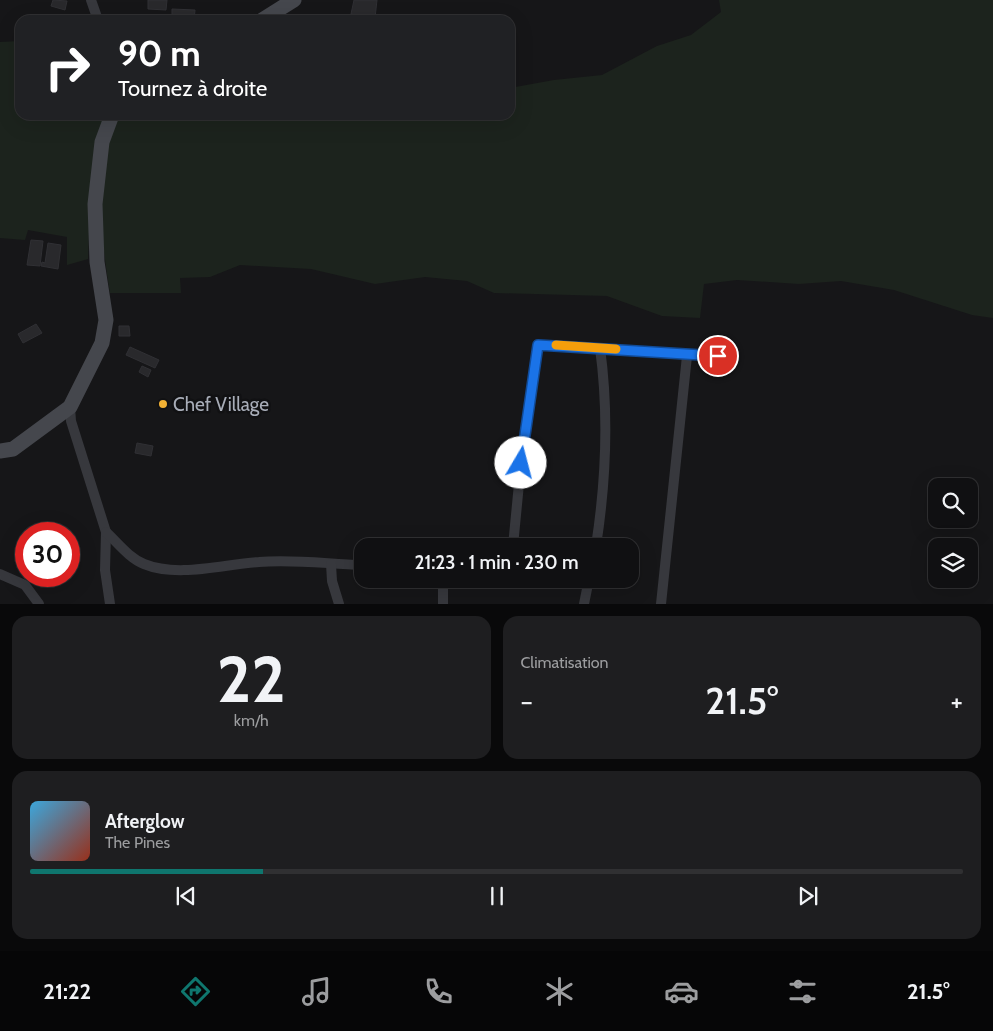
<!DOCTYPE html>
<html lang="fr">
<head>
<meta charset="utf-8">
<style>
	body { margin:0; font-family:Cabin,sans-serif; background:#1e1e20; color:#f1f3f6; height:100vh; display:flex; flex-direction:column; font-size:19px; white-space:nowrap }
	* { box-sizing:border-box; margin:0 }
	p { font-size:16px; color:#9c9d9f }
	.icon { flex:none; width:28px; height:28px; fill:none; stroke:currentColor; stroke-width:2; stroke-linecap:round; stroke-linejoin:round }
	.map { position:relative; height:604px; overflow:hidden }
	.drawer { display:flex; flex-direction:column; gap:12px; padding:12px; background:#09090a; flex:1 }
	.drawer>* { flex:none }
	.banner { position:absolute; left:15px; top:15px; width:500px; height:105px; border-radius:15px; box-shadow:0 5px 20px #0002,0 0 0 1px #303032; background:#202124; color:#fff; overflow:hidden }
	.fabs { position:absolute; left:928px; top:478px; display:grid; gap:10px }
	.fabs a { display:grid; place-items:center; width:50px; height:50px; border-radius:10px; background:#101012; box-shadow:0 5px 20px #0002,0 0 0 1px #303032; font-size:25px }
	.speed { position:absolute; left:15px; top:522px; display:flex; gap:10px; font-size:25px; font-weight:700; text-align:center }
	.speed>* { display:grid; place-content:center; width:65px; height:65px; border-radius:50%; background:#101012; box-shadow:0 5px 20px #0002,0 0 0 1px #303032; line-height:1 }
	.speed .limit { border:8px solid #d22; background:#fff; color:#111 }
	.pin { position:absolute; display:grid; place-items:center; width:42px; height:42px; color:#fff; margin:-21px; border:2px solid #fff; border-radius:50%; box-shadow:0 1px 5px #0007 }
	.me { position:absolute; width:55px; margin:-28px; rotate:8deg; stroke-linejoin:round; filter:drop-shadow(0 0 4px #0008) }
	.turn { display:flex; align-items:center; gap:18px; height:105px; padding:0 20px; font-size:22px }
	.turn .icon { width:65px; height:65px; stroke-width:2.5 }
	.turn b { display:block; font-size:35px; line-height:42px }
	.big { font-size:38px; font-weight:600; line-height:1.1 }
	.drawer .card { flex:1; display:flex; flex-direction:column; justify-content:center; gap:8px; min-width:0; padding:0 18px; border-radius:15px; background:#1e1e20 }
	.drawer .dial { align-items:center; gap:0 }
	.dial b { font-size:65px; line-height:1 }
	.song { display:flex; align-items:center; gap:15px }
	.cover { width:60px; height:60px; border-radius:8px; background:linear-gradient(135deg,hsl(200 70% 55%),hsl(10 70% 35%)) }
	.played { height:5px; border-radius:2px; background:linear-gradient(90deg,#0f766e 25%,#303032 25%) }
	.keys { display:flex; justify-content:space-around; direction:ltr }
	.heat { display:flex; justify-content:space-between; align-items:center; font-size:28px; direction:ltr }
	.drawer .tiles { flex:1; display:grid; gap:12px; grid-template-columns:1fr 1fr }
	.card:last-child { grid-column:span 2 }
	.trip { position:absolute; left:354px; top:538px; width:285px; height:50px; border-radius:15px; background:#101012; box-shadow:0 5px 20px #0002,0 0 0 1px #303032; font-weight:600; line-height:50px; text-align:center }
	.tab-bar { display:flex; height:80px; justify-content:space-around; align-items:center; background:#060607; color:#9c9d9f }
	.tab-bar .icon { width:35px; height:35px }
	.tab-bar .active { color:#0f766e }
	.tab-bar b { font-size:22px; color:#f1f3f6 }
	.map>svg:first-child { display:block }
</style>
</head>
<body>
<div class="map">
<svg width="993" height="604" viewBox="0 0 993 604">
	<rect width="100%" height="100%" fill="#161618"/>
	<g fill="#1c231d">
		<path d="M719,0H993V318L972,315L894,290L841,281L799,284L737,280L704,284L700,318L662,316L607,296L494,293L467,281L425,277L375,284L311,269L240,265L210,277L180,278L181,293H110C102,245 96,195 107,148C110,137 115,126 119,115H286L305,120L380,119L404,115H510V88L554,80L602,75L657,46L691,35L721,12Z"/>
		<path d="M20,41V115H106L91,179L88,259L67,265V237L28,230L25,240L0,238V42Z"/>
	</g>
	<g fill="#29292c" stroke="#303034">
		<path d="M53,0L67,1L65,10L51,6Z"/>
		<path d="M148,0H167L166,10L148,9Z"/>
		<path d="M354,0H377L375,18L351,14Z"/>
		<path d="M172,9L195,10L194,20H172Z"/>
		<path d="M31,240L43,241L40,266L27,265Z"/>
		<path d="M48,243L61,245L58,269L41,266L42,262L45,263Z"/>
		<path d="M36,324L42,333L23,343L18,334Z"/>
		<path d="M119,326H129L130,336H119Z"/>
		<path d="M130,347L159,360L155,368L126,355Z"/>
		<path d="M142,366L151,370L148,377L139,372Z"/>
		<path d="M137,443L153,446L151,456L135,453Z"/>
	</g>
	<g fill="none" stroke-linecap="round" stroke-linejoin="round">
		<g stroke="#37383d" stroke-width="10">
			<path d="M91,0L98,20"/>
			<path d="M70,407L71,421L106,532L105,570L110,604"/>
			<path d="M106,532C118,543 129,558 144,564C178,578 224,564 259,562C293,559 328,564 362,565"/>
			<path d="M513,546L521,463L538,345L718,356"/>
			<path d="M596,546C606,481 609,414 600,348"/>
			<path d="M331,564L332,581L339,604"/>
			<path d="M0,574L25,585L39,604"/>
			<path d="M443,579V604"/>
			<path d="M584,604L589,579"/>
			<path d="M661,604L687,356"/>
		</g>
		<g stroke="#45474d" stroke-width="15">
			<path d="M262,20L294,0"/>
			<path d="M0,451L13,449L70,407L102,343L106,320L97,262L95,204L102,142L112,115"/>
		</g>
	</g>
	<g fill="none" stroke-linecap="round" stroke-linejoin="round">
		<g stroke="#114b97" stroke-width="12">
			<path id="route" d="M521,463L538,345L718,356"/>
		</g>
		<use href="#route" stroke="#1a73e8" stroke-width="9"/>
		<path stroke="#f59e0b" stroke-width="9" d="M556,345L616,349"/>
	</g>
	<circle fill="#f2b134" stroke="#111113" stroke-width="2" cx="163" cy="404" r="5"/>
	<g text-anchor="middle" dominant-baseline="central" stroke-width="5" stroke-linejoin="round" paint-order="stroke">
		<g font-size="19" fill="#a8adb8" stroke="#111113" text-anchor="start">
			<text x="173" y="404">Chef Village</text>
		</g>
	</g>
</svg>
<div class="fabs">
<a><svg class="icon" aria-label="search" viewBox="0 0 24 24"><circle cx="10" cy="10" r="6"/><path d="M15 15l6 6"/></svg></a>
<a><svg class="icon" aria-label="layers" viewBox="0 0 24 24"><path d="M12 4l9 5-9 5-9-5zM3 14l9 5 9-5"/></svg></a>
</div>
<div class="speed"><div class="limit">30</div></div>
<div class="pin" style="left:718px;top:356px;background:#d93025"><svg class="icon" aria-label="arrive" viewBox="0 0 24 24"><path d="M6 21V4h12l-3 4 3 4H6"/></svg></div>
<svg class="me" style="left:521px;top:463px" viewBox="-20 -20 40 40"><circle r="19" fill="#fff"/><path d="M0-13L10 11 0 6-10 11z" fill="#1a73e8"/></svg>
<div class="trip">21:23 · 1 min · 230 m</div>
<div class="banner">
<div class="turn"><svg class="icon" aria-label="right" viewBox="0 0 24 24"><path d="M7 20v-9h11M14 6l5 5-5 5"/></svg><div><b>90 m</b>Tournez à droite</div></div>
</div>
</div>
<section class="drawer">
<div class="tiles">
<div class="card dial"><b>22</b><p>km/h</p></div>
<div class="card"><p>Climatisation</p>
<div class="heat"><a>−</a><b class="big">21.5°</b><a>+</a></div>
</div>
<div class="card">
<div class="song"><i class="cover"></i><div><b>Afterglow</b><p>The Pines</p></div></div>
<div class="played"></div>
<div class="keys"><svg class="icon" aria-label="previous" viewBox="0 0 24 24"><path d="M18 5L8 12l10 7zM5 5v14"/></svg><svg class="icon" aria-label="pause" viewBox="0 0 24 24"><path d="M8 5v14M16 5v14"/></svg><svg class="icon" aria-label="next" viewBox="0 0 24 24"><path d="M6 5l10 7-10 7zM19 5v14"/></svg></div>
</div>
</div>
</section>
<nav class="tab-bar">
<b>21:22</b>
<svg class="icon active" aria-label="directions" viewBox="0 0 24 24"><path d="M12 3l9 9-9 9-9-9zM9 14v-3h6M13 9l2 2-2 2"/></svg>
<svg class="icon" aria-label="music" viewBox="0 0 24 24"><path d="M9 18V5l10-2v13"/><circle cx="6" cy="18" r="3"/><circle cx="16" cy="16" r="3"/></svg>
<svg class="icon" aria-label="phone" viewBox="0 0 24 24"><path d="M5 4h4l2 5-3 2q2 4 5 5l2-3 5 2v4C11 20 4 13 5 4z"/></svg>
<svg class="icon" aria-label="climate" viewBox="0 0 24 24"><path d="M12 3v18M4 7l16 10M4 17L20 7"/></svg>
<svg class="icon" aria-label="car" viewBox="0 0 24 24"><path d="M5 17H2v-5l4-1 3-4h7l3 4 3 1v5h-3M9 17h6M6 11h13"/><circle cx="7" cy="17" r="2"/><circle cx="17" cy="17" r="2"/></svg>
<svg class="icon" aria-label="filters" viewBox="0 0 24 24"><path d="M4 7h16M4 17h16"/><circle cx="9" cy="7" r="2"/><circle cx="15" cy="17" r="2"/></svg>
<b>21.5°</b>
</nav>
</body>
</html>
